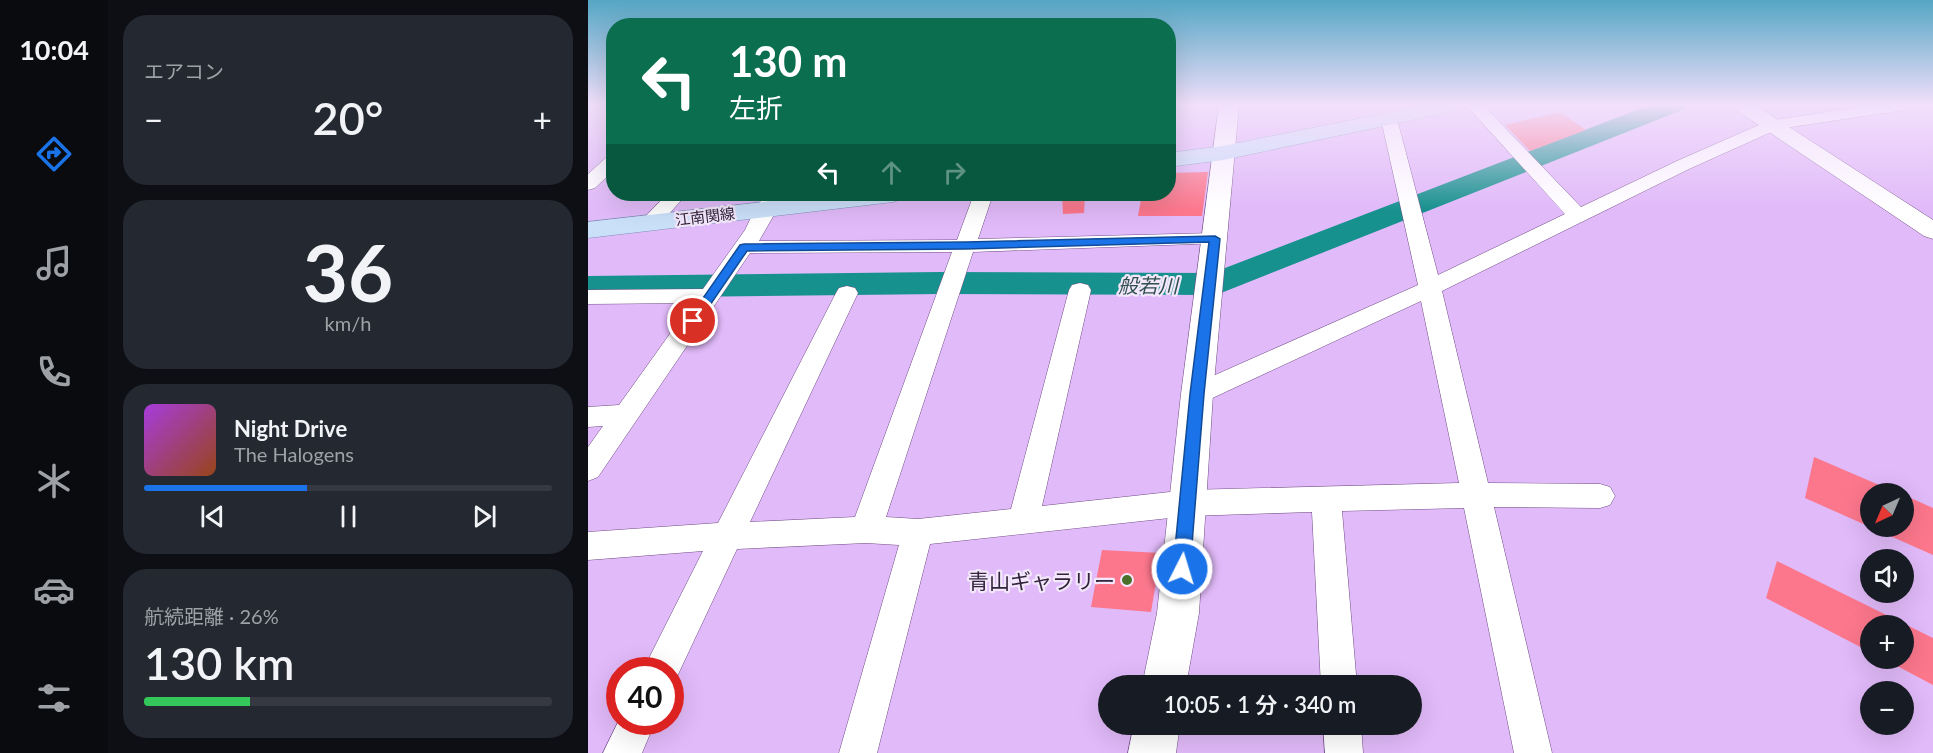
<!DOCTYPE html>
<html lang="ja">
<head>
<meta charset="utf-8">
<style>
	body { margin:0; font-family:Lato,"Noto Sans JP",sans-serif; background:#242831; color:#f1f3f6; height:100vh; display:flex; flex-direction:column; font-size:22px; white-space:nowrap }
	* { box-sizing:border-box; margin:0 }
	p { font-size:20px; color:#9ea1a6 }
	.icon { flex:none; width:33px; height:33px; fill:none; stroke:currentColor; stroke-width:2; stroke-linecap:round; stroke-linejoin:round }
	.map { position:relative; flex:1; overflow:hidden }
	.details { display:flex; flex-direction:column; gap:15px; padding:15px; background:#0d0f14; width:480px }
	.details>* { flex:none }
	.banner { position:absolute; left:18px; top:18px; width:570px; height:183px; border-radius:24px; box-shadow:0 6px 24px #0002; background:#0b6e4f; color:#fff; overflow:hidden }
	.needle { width:39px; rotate:224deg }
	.tools { position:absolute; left:1272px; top:483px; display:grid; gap:12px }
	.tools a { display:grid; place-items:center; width:54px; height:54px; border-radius:50%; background:#171b24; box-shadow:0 6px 24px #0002; font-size:30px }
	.speed { position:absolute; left:18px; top:657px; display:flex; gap:12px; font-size:30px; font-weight:700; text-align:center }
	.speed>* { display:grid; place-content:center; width:78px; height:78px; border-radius:50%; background:#171b24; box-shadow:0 6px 24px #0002; line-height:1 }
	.speed .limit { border:9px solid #d22; background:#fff; color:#111 }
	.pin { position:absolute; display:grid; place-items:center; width:51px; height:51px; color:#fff; margin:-26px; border:3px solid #fff; border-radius:50%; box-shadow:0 2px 6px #0007 }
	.me { position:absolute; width:66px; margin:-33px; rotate:5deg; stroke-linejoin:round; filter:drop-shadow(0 0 4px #0008) }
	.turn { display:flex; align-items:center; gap:21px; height:126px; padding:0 24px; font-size:27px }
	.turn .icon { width:78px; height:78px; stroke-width:2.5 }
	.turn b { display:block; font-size:42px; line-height:51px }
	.lanes { display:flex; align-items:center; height:57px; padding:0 24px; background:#0003; justify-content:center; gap:30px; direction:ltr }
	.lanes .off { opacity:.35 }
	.big { font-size:45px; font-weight:600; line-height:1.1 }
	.details .widget { flex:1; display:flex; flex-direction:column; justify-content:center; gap:9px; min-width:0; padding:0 21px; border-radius:24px; background:#242831 }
	.details .dial { align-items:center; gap:0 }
	.dial b { font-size:78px; line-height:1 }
	.song { display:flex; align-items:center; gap:18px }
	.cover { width:72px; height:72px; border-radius:9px; background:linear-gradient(135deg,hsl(280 70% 55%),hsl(20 70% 35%)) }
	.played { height:6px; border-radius:3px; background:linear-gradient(90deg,#1a73e8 40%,#363941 40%) }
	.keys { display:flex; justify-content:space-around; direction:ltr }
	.heat { display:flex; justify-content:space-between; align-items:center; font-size:33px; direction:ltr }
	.charge { height:9px; border-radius:4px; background:linear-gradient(90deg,#34c759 26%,#363941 0) }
	.trip { position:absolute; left:510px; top:675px; width:324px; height:60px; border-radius:30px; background:#171b24; box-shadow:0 6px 24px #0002; font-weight:600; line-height:60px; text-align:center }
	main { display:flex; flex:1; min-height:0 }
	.tabs { display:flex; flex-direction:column; width:108px; justify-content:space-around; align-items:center; background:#090b0e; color:#9ea1a6 }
	.tabs .icon { width:42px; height:42px }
	.tabs .current { color:#1a73e8 }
	.tabs b { font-size:27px; color:#f1f3f6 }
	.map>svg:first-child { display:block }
</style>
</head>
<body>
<main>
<nav class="tabs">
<b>10:04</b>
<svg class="icon current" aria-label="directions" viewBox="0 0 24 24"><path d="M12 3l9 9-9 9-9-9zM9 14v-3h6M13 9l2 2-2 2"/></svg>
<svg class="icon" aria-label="music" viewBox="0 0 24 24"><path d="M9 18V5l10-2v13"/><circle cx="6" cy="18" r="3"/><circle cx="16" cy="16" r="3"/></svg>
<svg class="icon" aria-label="phone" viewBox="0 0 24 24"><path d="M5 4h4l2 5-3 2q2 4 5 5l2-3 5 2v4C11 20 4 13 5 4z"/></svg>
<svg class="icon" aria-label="climate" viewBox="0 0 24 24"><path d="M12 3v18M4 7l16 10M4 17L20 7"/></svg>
<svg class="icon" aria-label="car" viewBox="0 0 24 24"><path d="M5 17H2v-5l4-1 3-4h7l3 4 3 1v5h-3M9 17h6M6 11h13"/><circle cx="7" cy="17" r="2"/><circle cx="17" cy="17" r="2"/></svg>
<svg class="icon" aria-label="filters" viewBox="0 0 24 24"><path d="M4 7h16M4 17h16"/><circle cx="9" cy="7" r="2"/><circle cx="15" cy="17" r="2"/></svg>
</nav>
<section class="details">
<div class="widget"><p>エアコン</p>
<div class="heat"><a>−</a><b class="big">20°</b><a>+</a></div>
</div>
<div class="widget dial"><b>36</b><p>km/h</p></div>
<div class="widget">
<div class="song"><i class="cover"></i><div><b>Night Drive</b><p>The Halogens</p></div></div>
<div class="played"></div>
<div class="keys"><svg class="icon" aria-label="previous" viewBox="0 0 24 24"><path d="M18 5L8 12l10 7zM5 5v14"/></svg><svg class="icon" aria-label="pause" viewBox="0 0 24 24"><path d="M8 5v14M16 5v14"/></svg><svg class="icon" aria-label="next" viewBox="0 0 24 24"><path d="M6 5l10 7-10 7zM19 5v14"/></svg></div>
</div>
<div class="widget"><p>航続距離 · 26%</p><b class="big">130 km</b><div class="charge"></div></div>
</section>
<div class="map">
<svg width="1345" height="753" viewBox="0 0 1345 753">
	<rect width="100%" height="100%" fill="#e1baf9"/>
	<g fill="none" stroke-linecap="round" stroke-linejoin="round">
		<path stroke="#17918e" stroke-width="5" d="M0,107L3,105"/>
		<path fill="#17918e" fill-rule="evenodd" d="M1062,105H1098L1094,110L628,295L352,294L0,298V276L352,272L624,273Z"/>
	</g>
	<g fill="#fc778c">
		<path d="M972,112L998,130L942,151L917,125Z"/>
		<path d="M620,172L614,216H550L554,194H580V173Z"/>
		<path d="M474,194H497L496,213L475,214Z"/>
		<path d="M1226,457L1312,494H1282V526H1316V495L1345,508V555L1217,498Z"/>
		<path d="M514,550L573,553L563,612L503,607Z"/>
		<path d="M1189,561L1345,638V685L1294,658H1316V626H1282V652L1178,598Z"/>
	</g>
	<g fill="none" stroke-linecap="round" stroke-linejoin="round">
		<g stroke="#704d84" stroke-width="1">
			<g id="minor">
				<path d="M878,105H895L993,207L1089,161L1180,121L1286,105H1324L1316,110L1190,129L1101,169L854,291L900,483L1012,484L1022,487L1027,496L1022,505L1012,508L906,507L964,753H926L876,508L754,511L769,686H733L724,512L600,516L342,544L289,753H251L311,545L278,543L149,549L86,683L82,684V670H55L115,551L0,560V532L130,523L248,293L251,288L259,286L267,288L270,293L162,522L267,517L364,252L162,253L10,477L0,481V447L15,426L0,427V407L31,405L104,303L0,304V290L115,289L157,230L167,209L178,194H198L171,241L369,240L386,194H405L390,239L627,233L634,235L637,239L634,243L385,252L298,517L330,519L423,509L481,290L484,285L492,283L500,285L503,290L454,506L600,490L871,483L833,301L618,401L609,404L600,401L596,394L600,387L830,285L793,119L795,115L801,114L809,119L850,275L977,214Z"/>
				<path d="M26,155V170L7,188L0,190V174L20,156Z"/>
				<path d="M79,194H99L69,227H55L52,223L55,219Z"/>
				<path d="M32,718V722H67L54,753H15Z"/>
				<path d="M735,724H773L775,753H737Z"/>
			</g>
		</g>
		<g stroke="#704d84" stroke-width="1">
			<g id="tertiary">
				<path d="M631,105H651L625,394L611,613L598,686H554L569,613L593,394Z"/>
				<path d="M1144,105H1167L1345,220V239L1336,236L1147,109Z"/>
				<path d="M546,724H592L588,753H540Z"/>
			</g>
		</g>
		<g stroke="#7d90b4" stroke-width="1">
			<g id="primary">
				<path d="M838,105H878L874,109L867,111L635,160L580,167V153L635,146Z"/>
				<path d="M245,194H318L314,199L305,202L0,238V222Z"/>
			</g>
		</g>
		<use href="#minor" fill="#fff" fill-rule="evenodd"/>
		<use href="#tertiary" fill="#fff" fill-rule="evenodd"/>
		<use href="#primary" fill="#cae0f9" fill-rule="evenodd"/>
	</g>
	<linearGradient id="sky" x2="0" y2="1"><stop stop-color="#54a6c4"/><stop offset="0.5" stop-color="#f2e0fc"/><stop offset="1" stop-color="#f2e0fc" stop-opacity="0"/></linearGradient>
	<rect width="1345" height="210" fill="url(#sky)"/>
	<path fill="#1a73e8" stroke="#114b97" stroke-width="1.5" d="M627,236L632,239L616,394L602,569L600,574L594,577L588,574L585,569L602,394L621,242L378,249L159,251L109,324H100L99,321L152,245L156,244L378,242Z"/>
	<circle fill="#4b7029" stroke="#f3e7fb" stroke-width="2" cx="539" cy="580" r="6"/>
	<g text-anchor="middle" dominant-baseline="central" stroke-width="4.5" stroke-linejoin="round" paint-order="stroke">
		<g font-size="15" fill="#32233b" stroke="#f3e7fb">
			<text transform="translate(117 216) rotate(-7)">江南関線</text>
		</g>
		<g font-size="20" font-style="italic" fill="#2e4e4d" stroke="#f3e7fb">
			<text x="560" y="285">般若川</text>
		</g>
		<g font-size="21" fill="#32233b" stroke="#f3e7fb" text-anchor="end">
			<text x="527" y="580">青山ギャラリー</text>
		</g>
	</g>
</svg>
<div class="tools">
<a><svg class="needle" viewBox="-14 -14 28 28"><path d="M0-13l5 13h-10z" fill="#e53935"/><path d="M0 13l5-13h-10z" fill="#9ea1a6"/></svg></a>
<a><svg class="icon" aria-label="sound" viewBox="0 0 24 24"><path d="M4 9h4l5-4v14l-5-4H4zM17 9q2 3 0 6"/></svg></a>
<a>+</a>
<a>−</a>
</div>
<div class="speed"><div class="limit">40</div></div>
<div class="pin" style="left:105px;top:321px;background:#d93025"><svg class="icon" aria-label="arrive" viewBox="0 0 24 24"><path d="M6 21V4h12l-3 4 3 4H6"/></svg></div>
<svg class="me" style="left:594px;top:569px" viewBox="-20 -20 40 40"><circle r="17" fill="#1a73e8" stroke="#fff" stroke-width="3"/><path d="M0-11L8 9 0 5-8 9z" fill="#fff"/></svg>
<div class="trip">10:05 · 1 分 · 340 m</div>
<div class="banner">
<div class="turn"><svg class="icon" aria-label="left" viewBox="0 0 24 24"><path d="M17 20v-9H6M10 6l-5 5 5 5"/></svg><div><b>130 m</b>左折</div></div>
<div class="lanes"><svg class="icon" aria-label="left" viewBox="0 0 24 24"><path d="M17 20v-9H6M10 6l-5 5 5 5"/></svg><svg class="icon off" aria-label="ahead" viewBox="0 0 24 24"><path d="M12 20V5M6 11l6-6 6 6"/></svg><svg class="icon off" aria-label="right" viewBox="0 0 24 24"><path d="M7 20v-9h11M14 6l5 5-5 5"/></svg></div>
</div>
</div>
</main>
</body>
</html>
